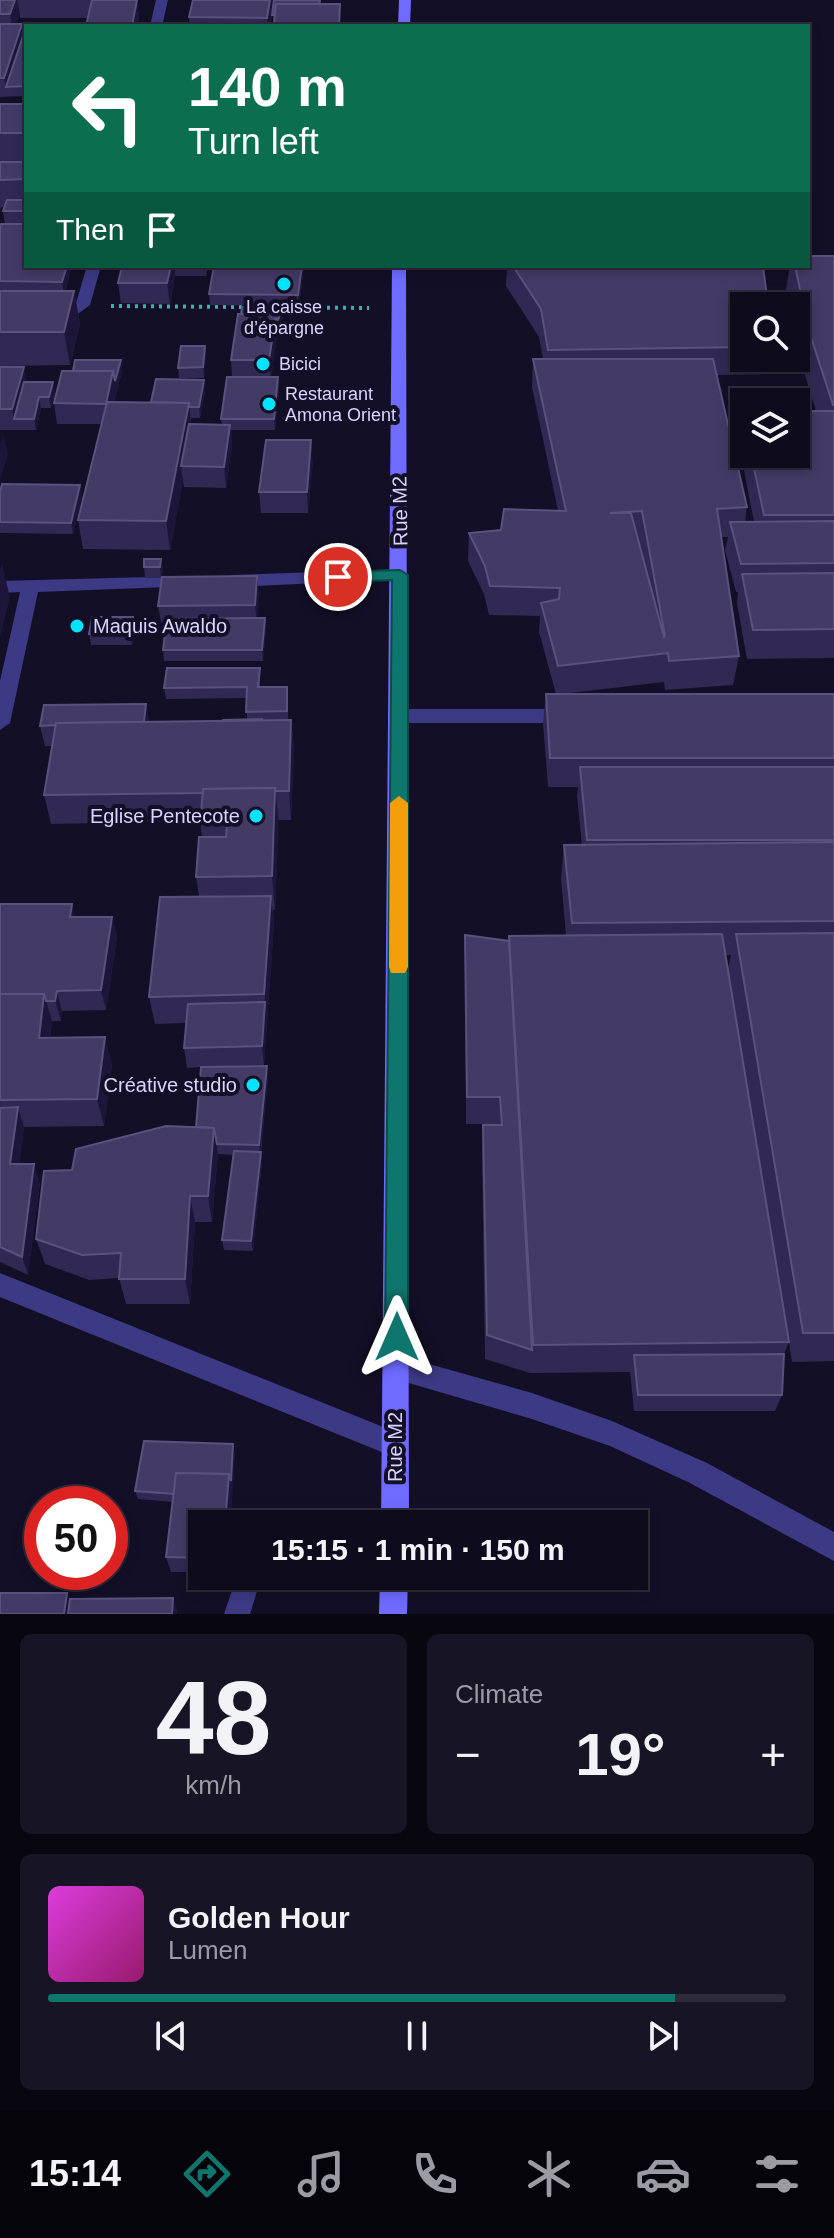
<!DOCTYPE html>
<html lang="en">
<head>
<meta charset="utf-8">
<style>
	body { margin:0; font-family:Arial,sans-serif; background:#171425; color:#f1f3f6; height:100vh; display:flex; flex-direction:column; font-size:30px; white-space:nowrap }
	* { box-sizing:border-box; margin:0 }
	p { font-size:26px; color:#9b9ba3 }
	.icon { flex:none; width:44px; height:44px; fill:none; stroke:currentColor; stroke-width:2; stroke-linecap:round; stroke-linejoin:round }
	.map { position:relative; height:1614px; overflow:hidden }
	.sheet { display:flex; flex-direction:column; gap:20px; padding:20px; background:#08060f; flex:1 }
	.sheet>* { flex:none }
	.hud { position:absolute; left:24px; top:24px; width:786px; height:244px; border-radius:0px; box-shadow:0 4px 12px #0003,0 0 0 2px #2e2b3b; background:#0b6e4f; color:#fff; overflow:hidden }
	.buttons { position:absolute; left:730px; top:292px; display:grid; gap:16px }
	.buttons a { display:grid; place-items:center; width:80px; height:80px; border-radius:0px; background:#0e0b1c; box-shadow:0 4px 12px #0003,0 0 0 2px #2e2b3b; font-size:40px }
	.speed { position:absolute; left:24px; top:1486px; display:flex; gap:16px; font-size:40px; font-weight:700; text-align:center }
	.speed>* { display:grid; place-content:center; width:104px; height:104px; border-radius:50%; background:#0e0b1c; box-shadow:0 4px 12px #0003,0 0 0 2px #2e2b3b; line-height:1 }
	.speed .limit { border:12px solid #d22; background:#fff; color:#111 }
	.pin { position:absolute; display:grid; place-items:center; width:68px; height:68px; color:#fff; margin:-34px; border:4px solid #fff; border-radius:50%; box-shadow:0 2px 8px #0007 }
	.me { position:absolute; width:88px; margin:-44px; rotate:0deg; stroke-linejoin:round; filter:drop-shadow(0 0 6px #0008) }
	.turn { display:flex; align-items:center; gap:28px; height:168px; padding:0 32px; font-size:36px }
	.turn .icon { width:104px; height:104px; stroke-width:2.5 }
	.turn b { display:block; font-size:56px; line-height:68px }
	.then { display:flex; align-items:center; height:76px; padding:0 32px; background:#0003; gap:16px; font-size:30px }
	.big { font-size:60px; font-weight:600; line-height:1.1 }
	.sheet .widget { flex:1; display:flex; flex-direction:column; justify-content:center; gap:12px; min-width:0; padding:0 28px; border-radius:12px; background:#171425 }
	.sheet .dial { align-items:center; gap:0 }
	.dial b { font-size:104px; line-height:1 }
	.song { display:flex; align-items:center; gap:24px }
	.cover { width:96px; height:96px; border-radius:12px; background:linear-gradient(135deg,hsl(300 70% 55%),hsl(320 70% 35%)) }
	.played { height:8px; border-radius:4px; background:linear-gradient(90deg,#0f766e 85%,#2e2b3b 85%) }
	.keys { display:flex; justify-content:space-around; direction:ltr }
	.heat { display:flex; justify-content:space-between; align-items:center; font-size:44px; direction:ltr }
	.sheet .tiles { flex:1; display:grid; gap:20px; grid-template-columns:1fr 1fr }
	.widget:last-child { grid-column:span 2 }
	.trip { position:absolute; left:188px; top:1510px; width:460px; height:80px; border-radius:0px; background:#0e0b1c; box-shadow:0 4px 12px #0003,0 0 0 2px #2e2b3b; font-weight:600; line-height:80px; text-align:center }
	.menu { display:flex; height:128px; justify-content:space-around; align-items:center; background:#06040b; color:#9b9ba3 }
	.menu .icon { width:56px; height:56px }
	.menu .current { color:#0f766e }
	.menu b { font-size:36px; color:#f1f3f6 }
	.map>svg:first-child { display:block }
</style>
</head>
<body>
<div class="map">
<svg width="834" height="1614" viewBox="0 0 834 1614">
	<rect width="100%" height="100%" fill="#130f26"/>
	<g fill="none" stroke-linecap="round" stroke-linejoin="round">
		<path stroke="#2fb8b0" stroke-width="4" stroke-dasharray="3 5" stroke-linecap="butt" d="M111,306L369,308"/>
		<path fill="#3d3a85" fill-rule="evenodd" d="M237,1576H267L258,1588L250,1614H224Z"/>
		<g fill="#3d3a85" fill-rule="evenodd">
			<path d="M156,0H168L162,26H150Z"/>
			<path d="M87,266H101L90,305L75,316L0,318V310L67,309L76,303Z"/>
			<path d="M400,569L406,571L409,575L406,579L232,587L223,581L232,575Z"/>
			<path d="M188,576L197,582L194,586L38,592L10,723L0,730V681L20,592L0,593V581Z"/>
			<path d="M399,709H570L580,716L570,723H399L389,716Z"/>
			<path d="M0,1273L403,1435L407,1444L403,1453L394,1457L0,1297Z"/>
			<path d="M397,1355L532,1393L612,1421L707,1463L834,1532V1561L688,1482L610,1446L532,1419L388,1377L384,1368L388,1359Z"/>
		</g>
		<g fill="#6f6bff" fill-rule="evenodd">
			<path d="M399,0H411L410,26H398Z"/>
			<path d="M392,266H406L409,1524H381Z"/>
			<path d="M380,1576H408L407,1614H379Z"/>
		</g>
	</g>
	<g fill="#312854" fill-rule="evenodd">
		<path d="M0,0H137L139,18L137,26H86L88,18H20V14L16,24H22L24,33H26V96L0,97Z"/>
		<path d="M321,0V4L340,26H273V11L270,26H190L189,17Z"/>
		<path d="M0,104H26V266H72L65,291H74L80,324L70,365L0,366V227L5,224L3,211L4,207H1L0,210Z"/>
		<path d="M834,256V658L747,659L737,603L738,592H736L725,550L728,537H721L739,656L733,685L665,690L664,682L562,694H834V1361L792,1362L789,1342L784,1354L782,1395L775,1411H634L630,1372L530,1373L485,1359L482,1151L483,1125H499V1124H466L465,935L509,941V936L566,935L561,879L564,845H582L577,796L578,787H548L543,723L546,694H556L539,632L540,616L489,615L484,594L468,561L469,533L501,530L558,511L532,387L533,359H543L539,337L506,286L507,266H763L744,306V358H776L773,374L717,375L747,507L745,522H754L738,439L742,411H744V454H796L816,411L802,365L796,336V306H790L786,289L790,266H808ZM725,955H731L728,968L785,1320Z"/>
		<path d="M122,266H208L206,276H175L170,304L121,303L118,283Z"/>
		<path d="M214,266H304L299,306L210,305L209,294Z"/>
		<path d="M283,308V319L277,335L271,377H278L279,388L275,430H231L232,445L226,488L184,487L183,480L170,550L83,549L78,520L102,424H57L54,403L73,371L121,360L122,371L114,402H151L204,380L205,391L200,418H191V424L222,425L221,419L232,377L231,360Z"/>
		<path d="M205,346L206,357L204,378H179L178,368Z"/>
		<path d="M0,367L27,382H53L55,392L51,408H41L36,430H0Z"/>
		<path d="M313,461L308,513H261L259,492Z"/>
		<path d="M0,492L82,496L73,534L0,533Z"/>
		<path d="M161,559L163,570L161,578H145L144,567Z"/>
		<path d="M257,576L259,597L257,619L265,618L266,629L263,661H164L163,650L166,627H162L158,606Z"/>
		<path d="M133,617L135,628L132,645H91L89,634Z"/>
		<path d="M260,668V687L288,698V720H291L294,748L291,820H278L275,910H273L274,924L264,1065L227,1066L268,1076L261,1152L262,1162L253,1251L224,1250L222,1240L234,1155L218,1154L212,1222H195L190,1304H126L119,1278L89,1280L45,1264L36,1239L72,1170L196,1127L201,1067L187,1068L184,1048L186,1023L155,1024L149,997L199,896L196,877L202,837L200,821L51,824L44,795L52,746H45L40,726L247,720V698L166,699L164,688Z"/>
		<path d="M0,904L75,917H112L117,937L106,1010L62,1011L61,1021H52L50,1038L112,1064L104,1126L24,1127L19,1164L40,1183L28,1275L0,1262Z"/>
		<path d="M235,1452L230,1524H202V1572H171L166,1557L173,1502L138,1499L135,1491Z"/>
		<path d="M70,1572H110V1574Z"/>
	</g>
	<g fill="#1d163a">
		<path d="M15,0H17L20,14L13,32L10,14Z"/>
		<path d="M137,0L139,18L137,26H132Z"/>
		<path d="M270,0H274V3L270,26H268L267,18Z"/>
		<path d="M22,24L25,42L6,87L4,78Z"/>
		<path d="M67,266H72L64,293L62,282Z"/>
		<path d="M171,266H174L175,276L170,304L167,283Z"/>
		<path d="M302,266H304L299,306L298,295Z"/>
		<path d="M74,291L80,324L70,365L64,332Z"/>
		<path d="M283,308V319L277,335L276,324Z"/>
		<path d="M276,314L277,335L271,381L269,360Z"/>
		<path d="M205,346L206,357L204,378L203,367Z"/>
		<path d="M121,360L122,371L109,424L106,404L113,371Z"/>
		<path d="M24,367L28,388L14,419L12,409Z"/>
		<path d="M278,377L279,388L275,430L274,419Z"/>
		<path d="M204,380L205,391L200,418L199,407Z"/>
		<path d="M53,382L55,392L51,408L49,397Z"/>
		<path d="M39,397L41,408L36,430L34,419Z"/>
		<path d="M189,403L192,431L181,466L183,480L170,550L166,521Z"/>
		<path d="M230,425L232,445L226,488L224,467Z"/>
		<path d="M3,434L8,454L0,480V444Z"/>
		<path d="M311,440L313,461L308,513L307,492Z"/>
		<path d="M80,485L82,496L73,534L71,523Z"/>
		<path d="M161,559L163,570L161,578L160,567Z"/>
		<path d="M2,563L10,598L0,637V570Z"/>
		<path d="M257,576L259,597L257,626L255,605Z"/>
		<path d="M133,617L135,628L132,645L130,634Z"/>
		<path d="M265,618L266,629L263,661L262,650Z"/>
		<path d="M146,704L150,724L143,725Z"/>
		<path d="M291,720L294,748L291,820L289,791Z"/>
		<path d="M275,788L279,822L275,910L272,876Z"/>
		<path d="M271,896L274,924L264,1065L262,1046Z"/>
		<path d="M72,904L77,924L70,917Z"/>
		<path d="M112,917L117,937L106,1010L101,990Z"/>
		<path d="M57,991L62,1011L61,1021L55,1001Z"/>
		<path d="M44,994L52,1021L47,1065L39,1038Z"/>
		<path d="M105,1037L112,1064L104,1126L97,1099Z"/>
		<path d="M267,1066L268,1076L260,1155L259,1145Z"/>
		<path d="M18,1107L24,1127L17,1183L10,1164Z"/>
		<path d="M214,1128L218,1154L212,1222L208,1196Z"/>
		<path d="M261,1152L262,1162L253,1251L251,1241Z"/>
		<path d="M34,1164L40,1183L28,1275L22,1257Z"/>
		<path d="M190,1196L195,1222L190,1304L185,1279Z"/>
		<path d="M233,1444L235,1452L233,1489L231,1481Z"/>
		<path d="M229,1474L233,1489L230,1524H225Z"/>
		<path d="M114,1512L117,1520L110,1571V1540Z"/>
		<path d="M67,1593L76,1613V1614H64Z"/>
		<path d="M173,1598L178,1612L177,1614H172Z"/>
	</g>
	<g fill="#433a66" stroke="#5a527e" stroke-width="2" fill-rule="evenodd">
		<path d="M0,0H15L10,14H0Z"/>
		<path d="M92,0H137L132,26H86Z"/>
		<path d="M193,0H270L267,18L189,17Z"/>
		<path d="M274,0H320L319,4H276L275,15H272Z"/>
		<path d="M276,4H340L339,26H274Z"/>
		<path d="M0,24H22L4,78H0Z"/>
		<path d="M24,33H26V86L6,87Z"/>
		<rect x="0" y="104" width="26" height="29"/>
		<path d="M0,162H26V179L0,180Z"/>
		<path d="M7,200H26V211H3Z"/>
		<path d="M1,224H26V266H67L62,282L0,281V227Z"/>
		<path d="M808,256H834V405H833L809,331L795,266H808Z"/>
		<path d="M122,266H171L167,283H118Z"/>
		<path d="M214,266H302L298,295L209,294Z"/>
		<path d="M513,266H763L768,306H744V347L548,350L541,309Z"/>
		<path d="M0,291H74L64,332H0Z"/>
		<path d="M242,307L283,308L276,324V314H241Z"/>
		<path d="M238,314H276L269,360H231Z"/>
		<path d="M181,346H205L203,367L178,368Z"/>
		<path d="M533,359H713L747,507L717,509L739,656L669,661L668,653L558,666L541,603L559,599L560,588L490,586L485,566L469,533L501,530L504,509L566,511ZM642,511L665,636L664,637L631,513H610Z"/>
		<path d="M75,360H121L115,381L113,371H73Z"/>
		<path d="M0,367H24L12,409H0Z"/>
		<path d="M62,371H113L106,404L54,403Z"/>
		<path d="M227,377H278L274,419H221Z"/>
		<path d="M156,379L204,380L199,407H189V403L151,402Z"/>
		<path d="M24,382H53L49,397H39L34,419H14Z"/>
		<path d="M107,402L189,403L166,521L78,520Z"/>
		<path d="M796,411H834V515H764L751,454H796Z"/>
		<path d="M189,424L230,425L224,467L181,466Z"/>
		<path d="M266,440H311L307,492H259Z"/>
		<path d="M2,484L80,485L71,523L0,522V492Z"/>
		<path d="M834,521V563L741,564L730,522Z"/>
		<path d="M144,559H161L160,567H144Z"/>
		<path d="M834,573V629L753,630L742,574Z"/>
		<path d="M257,576L255,605L158,606L162,577Z"/>
		<path d="M92,617H133L130,634H89Z"/>
		<path d="M265,618L262,650H163L167,619Z"/>
		<path d="M167,668H260L258,687H287V711L246,712L247,687L164,688Z"/>
		<path d="M546,694H834V758H550Z"/>
		<path d="M146,704L144,722L56,723V725L40,726L44,705Z"/>
		<path d="M262,719V720L223,721V720Z"/>
		<path d="M291,720L289,791H275V788L203,789V793L44,795L56,723Z"/>
		<path d="M580,767H834V840H587Z"/>
		<path d="M275,788L272,876L196,877L199,837H226L227,824L200,825L203,789Z"/>
		<path d="M834,842V921L572,923L564,845Z"/>
		<path d="M271,896L264,994L149,997L160,897Z"/>
		<path d="M0,904H72L70,917H112L101,990L57,991L55,1001H46L44,994H0Z"/>
		<path d="M834,933V1333H803L736,934Z"/>
		<path d="M722,934L789,1342L533,1345L509,936Z"/>
		<path d="M465,935L509,941L532,1350L487,1335L483,1125H502L500,1097H467Z"/>
		<path d="M0,994H44L39,1038L105,1037L97,1099L0,1100Z"/>
		<path d="M265,1002L262,1046L184,1048L188,1004Z"/>
		<path d="M267,1066L259,1145L217,1144L214,1128L196,1127L201,1067Z"/>
		<path d="M18,1107L10,1164H34L22,1257L0,1247V1108Z"/>
		<path d="M166,1126L214,1128L208,1196H190L185,1279H119L121,1253L82,1255L36,1239L44,1171L72,1170L76,1149Z"/>
		<path d="M234,1151L261,1152L251,1241L222,1240Z"/>
		<path d="M784,1354L782,1395H638L634,1355Z"/>
		<path d="M144,1441L233,1444L231,1481L229,1474L176,1473L174,1494L135,1491Z"/>
		<path d="M176,1473L229,1474L225,1524H202V1558L166,1557Z"/>
		<path d="M110,1512H114L110,1540Z"/>
		<path d="M0,1593H67L64,1614H0Z"/>
		<path d="M173,1598L172,1614H68L70,1599Z"/>
	</g>
	<path fill="#0f766e" stroke="#0a4d48" stroke-width="2" d="M400,570L408,575V1337L405,1345L397,1348L389,1345L385,1337L392,580L338,582L330,577L338,572Z"/>
	<path fill="#f59e0b" d="M399,796L408,803V967L405,973H391L389,967L390,803Z"/>
	<g fill="#00e5ff" stroke="#130f26" stroke-width="3">
		<circle cx="284" cy="284" r="8"/>
		<circle cx="263" cy="364" r="8"/>
		<circle cx="269" cy="404" r="8"/>
		<circle cx="77" cy="626" r="8"/>
		<circle cx="256" cy="816" r="8"/>
		<circle cx="253" cy="1085" r="8"/>
	</g>
	<g text-anchor="middle" dominant-baseline="central" stroke-width="8" stroke-linejoin="round" paint-order="stroke">
		<g font-size="18" fill="#d9d4ff" stroke="#130f26" text-anchor="start">
			<text x="284" y="307" text-anchor="middle">La caisse<tspan x="284" dy="21">d’épargne</tspan></text>
			<text x="279" y="364">Bicici</text>
			<text x="285" y="394">Restaurant<tspan x="285" dy="21">Amona Orient</tspan></text>
		</g>
		<g font-size="20" fill="#d9d4ff" stroke="#130f26">
			<text transform="translate(400 511) rotate(-91)">Rue M2</text>
			<text transform="translate(395 1447) rotate(-90)">Rue M2</text>
		</g>
		<g font-size="20" fill="#d9d4ff" stroke="#130f26" text-anchor="end">
			<text x="93" y="626" text-anchor="start">Maquis Awaldo</text>
			<text x="240" y="816">Eglise Pentecote</text>
			<text x="237" y="1085">Créative studio</text>
		</g>
	</g>
</svg>
<div class="buttons">
<a><svg class="icon" aria-label="search" viewBox="0 0 24 24"><circle cx="10" cy="10" r="6"/><path d="M15 15l6 6"/></svg></a>
<a><svg class="icon" aria-label="layers" viewBox="0 0 24 24"><path d="M12 4l9 5-9 5-9-5zM3 14l9 5 9-5"/></svg></a>
</div>
<div class="speed"><div class="limit">50</div></div>
<div class="pin" style="left:338px;top:577px;background:#d93025"><svg class="icon" aria-label="arrive" viewBox="0 0 24 24"><path d="M6 21V4h12l-3 4 3 4H6"/></svg></div>
<svg class="me" style="left:397px;top:1337px" viewBox="-20 -20 40 40"><path d="M0-17L14 15 0 8-14 15z" fill="#0f766e" stroke="#fff" stroke-width="4"/></svg>
<div class="trip">15:15 · 1 min · 150 m</div>
<div class="hud">
<div class="turn"><svg class="icon" aria-label="left" viewBox="0 0 24 24"><path d="M17 20v-9H6M10 6l-5 5 5 5"/></svg><div><b>140 m</b>Turn left</div></div>
<div class="then">Then<svg class="icon" aria-label="arrive" viewBox="0 0 24 24"><path d="M6 21V4h12l-3 4 3 4H6"/></svg></div>
</div>
</div>
<section class="sheet">
<div class="tiles">
<div class="widget dial"><b>48</b><p>km/h</p></div>
<div class="widget"><p>Climate</p>
<div class="heat"><a>−</a><b class="big">19°</b><a>+</a></div>
</div>
<div class="widget">
<div class="song"><i class="cover"></i><div><b>Golden Hour</b><p>Lumen</p></div></div>
<div class="played"></div>
<div class="keys"><svg class="icon" aria-label="previous" viewBox="0 0 24 24"><path d="M18 5L8 12l10 7zM5 5v14"/></svg><svg class="icon" aria-label="pause" viewBox="0 0 24 24"><path d="M8 5v14M16 5v14"/></svg><svg class="icon" aria-label="next" viewBox="0 0 24 24"><path d="M6 5l10 7-10 7zM19 5v14"/></svg></div>
</div>
</div>
</section>
<nav class="menu">
<b>15:14</b>
<svg class="icon current" aria-label="directions" viewBox="0 0 24 24"><path d="M12 3l9 9-9 9-9-9zM9 14v-3h6M13 9l2 2-2 2"/></svg>
<svg class="icon" aria-label="music" viewBox="0 0 24 24"><path d="M9 18V5l10-2v13"/><circle cx="6" cy="18" r="3"/><circle cx="16" cy="16" r="3"/></svg>
<svg class="icon" aria-label="phone" viewBox="0 0 24 24"><path d="M5 4h4l2 5-3 2q2 4 5 5l2-3 5 2v4C11 20 4 13 5 4z"/></svg>
<svg class="icon" aria-label="climate" viewBox="0 0 24 24"><path d="M12 3v18M4 7l16 10M4 17L20 7"/></svg>
<svg class="icon" aria-label="car" viewBox="0 0 24 24"><path d="M5 17H2v-5l4-1 3-4h7l3 4 3 1v5h-3M9 17h6M6 11h13"/><circle cx="7" cy="17" r="2"/><circle cx="17" cy="17" r="2"/></svg>
<svg class="icon" aria-label="filters" viewBox="0 0 24 24"><path d="M4 7h16M4 17h16"/><circle cx="9" cy="7" r="2"/><circle cx="15" cy="17" r="2"/></svg>
</nav>
</body>
</html>
